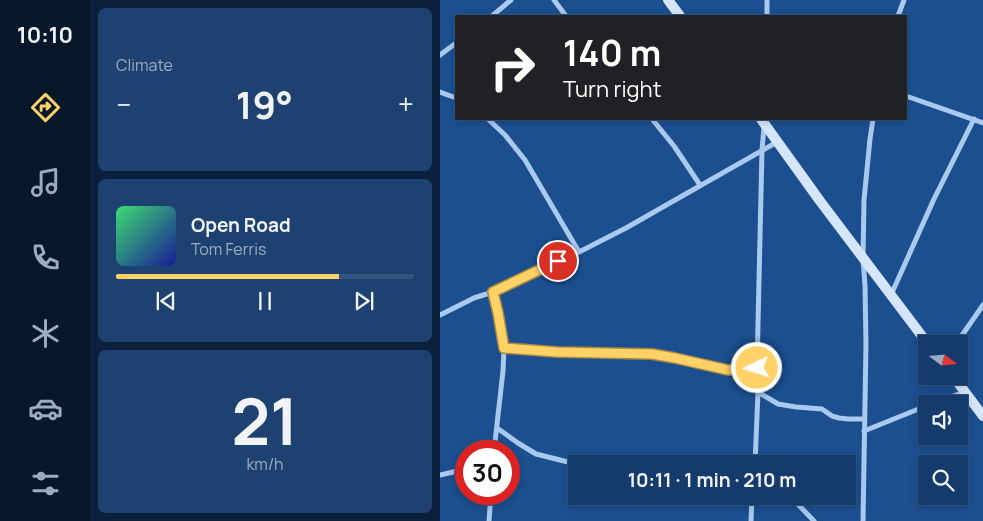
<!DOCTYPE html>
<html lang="en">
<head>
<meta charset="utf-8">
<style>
	body { margin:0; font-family:Manrope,sans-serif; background:#1d4271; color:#f1f3f6; height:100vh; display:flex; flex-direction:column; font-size:19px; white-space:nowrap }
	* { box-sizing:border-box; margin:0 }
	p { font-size:16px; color:#9dadc1 }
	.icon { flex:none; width:28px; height:28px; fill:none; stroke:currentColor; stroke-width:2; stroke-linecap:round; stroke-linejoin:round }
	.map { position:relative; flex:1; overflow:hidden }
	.details { display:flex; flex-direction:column; gap:8px; padding:8px; background:#0b203b; width:350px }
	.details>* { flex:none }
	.guide { position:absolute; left:15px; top:15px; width:452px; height:105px; border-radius:0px; box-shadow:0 2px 8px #0003,0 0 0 1px #33557e; background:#202124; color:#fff; overflow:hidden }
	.needle { width:32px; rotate:106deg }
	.controls { position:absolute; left:478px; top:335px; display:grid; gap:10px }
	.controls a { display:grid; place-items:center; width:50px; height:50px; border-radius:0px; background:#143b6b; box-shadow:0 2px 8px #0003,0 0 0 1px #33557e; font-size:25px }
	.speed { position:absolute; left:15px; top:440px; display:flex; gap:10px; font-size:25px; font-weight:700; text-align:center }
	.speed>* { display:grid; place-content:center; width:65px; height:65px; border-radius:50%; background:#143b6b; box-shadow:0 2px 8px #0003,0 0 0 1px #33557e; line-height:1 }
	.speed .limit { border:8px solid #d22; background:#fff; color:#111 }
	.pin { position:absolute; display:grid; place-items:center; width:42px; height:42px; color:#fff; margin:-21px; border:2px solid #fff; border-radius:50%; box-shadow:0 1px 5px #0007 }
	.me { position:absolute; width:55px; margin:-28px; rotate:266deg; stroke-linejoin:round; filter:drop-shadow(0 0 4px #0008) }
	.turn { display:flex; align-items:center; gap:18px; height:105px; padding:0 25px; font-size:22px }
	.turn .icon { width:65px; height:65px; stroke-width:2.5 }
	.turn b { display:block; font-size:35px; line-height:42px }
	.big { font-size:38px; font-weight:700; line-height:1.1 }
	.details .card { flex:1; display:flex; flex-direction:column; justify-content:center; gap:8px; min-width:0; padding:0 18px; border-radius:8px; background:#1d4271 }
	.details .dial { align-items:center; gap:0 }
	.dial b { font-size:65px; line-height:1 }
	.song { display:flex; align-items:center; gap:15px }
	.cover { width:60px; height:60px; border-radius:8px; background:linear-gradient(135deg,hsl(140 70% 55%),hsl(240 70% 35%)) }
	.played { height:5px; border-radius:2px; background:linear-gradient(90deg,#ffd166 75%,#33557e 75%) }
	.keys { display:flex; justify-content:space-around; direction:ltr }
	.heat { display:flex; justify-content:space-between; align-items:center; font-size:28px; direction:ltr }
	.trip { position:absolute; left:128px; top:455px; width:288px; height:50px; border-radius:0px; background:#143b6b; box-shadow:0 2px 8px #0003,0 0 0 1px #33557e; font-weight:700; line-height:50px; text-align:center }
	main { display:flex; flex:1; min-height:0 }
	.dock { display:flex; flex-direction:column; width:90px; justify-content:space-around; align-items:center; background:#08182b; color:#9dadc1 }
	.dock .icon { width:35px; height:35px }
	.dock .active { color:#ffd166 }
	.dock b { font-size:22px; color:#f1f3f6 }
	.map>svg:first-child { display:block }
</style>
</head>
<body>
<main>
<nav class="dock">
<b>10:10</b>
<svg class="icon active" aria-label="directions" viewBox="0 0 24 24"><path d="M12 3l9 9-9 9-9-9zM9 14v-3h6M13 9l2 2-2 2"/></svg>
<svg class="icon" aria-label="music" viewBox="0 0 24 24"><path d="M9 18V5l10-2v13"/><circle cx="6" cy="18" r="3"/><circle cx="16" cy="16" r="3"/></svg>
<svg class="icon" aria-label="phone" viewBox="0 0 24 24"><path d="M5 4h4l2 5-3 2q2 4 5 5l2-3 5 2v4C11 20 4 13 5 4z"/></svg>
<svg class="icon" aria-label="climate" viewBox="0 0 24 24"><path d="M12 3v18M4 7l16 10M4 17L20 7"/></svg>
<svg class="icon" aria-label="car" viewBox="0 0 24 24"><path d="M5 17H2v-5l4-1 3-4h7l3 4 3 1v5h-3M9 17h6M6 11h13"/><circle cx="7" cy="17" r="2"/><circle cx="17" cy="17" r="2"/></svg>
<svg class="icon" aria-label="filters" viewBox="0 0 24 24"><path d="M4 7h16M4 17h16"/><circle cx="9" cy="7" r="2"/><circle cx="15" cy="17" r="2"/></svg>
</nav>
<section class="details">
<div class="card"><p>Climate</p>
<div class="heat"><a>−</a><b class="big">19°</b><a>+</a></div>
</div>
<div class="card">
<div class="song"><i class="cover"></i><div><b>Open Road</b><p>Tom Ferris</p></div></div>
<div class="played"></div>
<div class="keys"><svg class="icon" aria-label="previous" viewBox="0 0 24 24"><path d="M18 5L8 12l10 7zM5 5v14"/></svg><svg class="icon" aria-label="pause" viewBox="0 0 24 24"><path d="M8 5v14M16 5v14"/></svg><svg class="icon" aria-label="next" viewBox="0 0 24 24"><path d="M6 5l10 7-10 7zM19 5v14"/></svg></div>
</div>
<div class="card dial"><b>21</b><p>km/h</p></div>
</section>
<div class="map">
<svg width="543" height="521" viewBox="0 0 543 521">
	<rect width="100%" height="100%" fill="#1b4f8f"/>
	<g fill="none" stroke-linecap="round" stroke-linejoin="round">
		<g stroke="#a9c9ee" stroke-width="5">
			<path d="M114,0L126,16"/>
			<path d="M52,16L71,0"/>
			<path d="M327,16V0"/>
			<path d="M458,16L464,0"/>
			<path d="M0,55L16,43"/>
			<path d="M0,92L16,98"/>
			<path d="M466,96L543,123"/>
			<path d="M48,119L65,135L85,160L139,252"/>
			<path d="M212,119L234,146L260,185"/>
			<path d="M53,292L58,313L64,348L63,371L54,451"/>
			<path d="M451,295L494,199L534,119"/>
			<path d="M0,315L34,298L53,292L80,278L139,252L186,228L337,142"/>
			<path d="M516,344L543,305"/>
			<path d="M64,348L117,352L212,354L235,358L288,369L317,368"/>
			<path d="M318,392L338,404L356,407L382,409L392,416L399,418L408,419H424"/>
			<path d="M493,404L524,392"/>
			<path d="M57,428L78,443L96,454L136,464"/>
			<path d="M424,431L486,406"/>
			<path d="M315,464L318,392L317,368L322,150L324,127"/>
			<path d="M0,475L26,469"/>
			<path d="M247,496H256"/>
			<path d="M271,496L312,498"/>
			<path d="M350,496L374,521"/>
			<path d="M49,521L51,494"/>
			<path d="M311,521L312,497"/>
			<path d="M423,521L426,344L425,286L423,258L424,200L430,139L433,119"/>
		</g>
		<g stroke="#d6e6fa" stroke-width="10">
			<path d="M228,0L240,16"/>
			<path d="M321,119L380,201L488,344"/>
			<path d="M513,376L543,416"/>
		</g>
	</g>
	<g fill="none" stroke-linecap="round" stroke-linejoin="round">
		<g stroke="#a68842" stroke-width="12">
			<path id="route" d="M118,261L53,292L58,313L64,348L117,352L212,354L235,358L288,370L317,368"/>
		</g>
		<use href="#route" stroke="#ffd166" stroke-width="9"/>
	</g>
</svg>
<div class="controls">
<a><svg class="needle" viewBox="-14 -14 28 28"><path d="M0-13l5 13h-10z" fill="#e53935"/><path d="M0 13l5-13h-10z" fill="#9dadc1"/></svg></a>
<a><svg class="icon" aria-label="sound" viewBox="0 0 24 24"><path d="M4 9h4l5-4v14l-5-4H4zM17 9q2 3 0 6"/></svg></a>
<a><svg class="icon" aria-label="search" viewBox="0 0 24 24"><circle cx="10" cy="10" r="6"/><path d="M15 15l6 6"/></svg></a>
</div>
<div class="speed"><div class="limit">30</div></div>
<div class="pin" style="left:118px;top:261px;background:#d93025"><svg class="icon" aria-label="arrive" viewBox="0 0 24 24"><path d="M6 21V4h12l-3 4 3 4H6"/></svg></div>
<svg class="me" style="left:317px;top:368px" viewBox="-20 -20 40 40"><circle r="17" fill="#ffd166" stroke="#fff" stroke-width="3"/><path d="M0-11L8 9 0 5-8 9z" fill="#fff"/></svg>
<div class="trip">10:11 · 1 min · 210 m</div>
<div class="guide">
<div class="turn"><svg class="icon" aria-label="right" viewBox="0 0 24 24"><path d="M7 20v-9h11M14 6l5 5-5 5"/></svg><div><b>140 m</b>Turn right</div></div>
</div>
</div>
</main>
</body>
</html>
